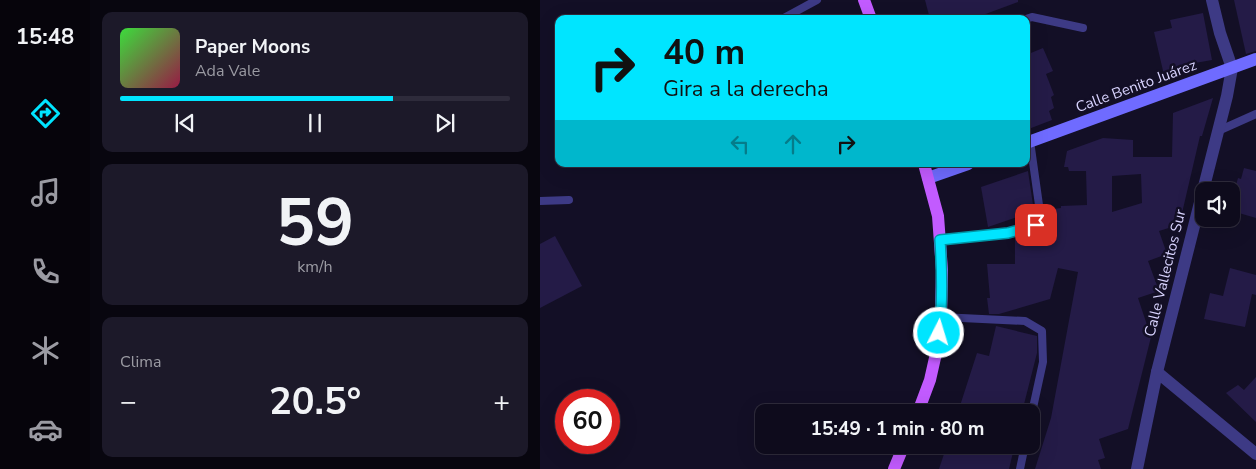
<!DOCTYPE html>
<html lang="es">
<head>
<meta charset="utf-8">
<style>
	body { margin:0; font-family:"Nunito Sans",sans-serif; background:#1c1929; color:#f1f3f6; height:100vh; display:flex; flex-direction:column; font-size:19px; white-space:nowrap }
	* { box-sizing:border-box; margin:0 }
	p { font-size:16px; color:#9b9ba3 }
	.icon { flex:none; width:28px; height:28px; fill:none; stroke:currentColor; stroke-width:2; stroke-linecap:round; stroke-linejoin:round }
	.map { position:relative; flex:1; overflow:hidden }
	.drawer { display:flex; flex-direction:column; gap:12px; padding:12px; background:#08060f; width:450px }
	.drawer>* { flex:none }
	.banner { position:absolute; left:15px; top:15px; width:475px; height:152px; border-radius:10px; box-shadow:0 5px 20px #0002,0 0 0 1px #2e2b3b; background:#00e5ff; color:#111; overflow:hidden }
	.controls { position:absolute; left:655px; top:182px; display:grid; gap:10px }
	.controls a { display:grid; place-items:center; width:45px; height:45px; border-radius:10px; background:#0e0b1c; box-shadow:0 5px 20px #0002,0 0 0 1px #2e2b3b; font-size:25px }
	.speed { position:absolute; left:15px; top:389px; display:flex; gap:10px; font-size:25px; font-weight:700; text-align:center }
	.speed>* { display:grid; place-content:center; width:65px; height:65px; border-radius:50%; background:#0e0b1c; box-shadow:0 5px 20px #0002,0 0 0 1px #2e2b3b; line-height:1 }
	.speed .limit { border:8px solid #d22; background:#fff; color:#111 }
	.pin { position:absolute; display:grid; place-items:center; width:42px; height:42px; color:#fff; margin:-21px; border-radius:10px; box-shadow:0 2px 8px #0006 }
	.me { position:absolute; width:55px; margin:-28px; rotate:5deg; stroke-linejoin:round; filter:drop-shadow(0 0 4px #0008) }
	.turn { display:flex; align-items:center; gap:18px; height:105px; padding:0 25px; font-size:22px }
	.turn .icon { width:65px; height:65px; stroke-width:2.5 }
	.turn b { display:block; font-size:35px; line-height:42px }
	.lanes { display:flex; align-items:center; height:48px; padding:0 25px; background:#0003; justify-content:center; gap:25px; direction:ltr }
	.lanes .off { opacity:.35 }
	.big { font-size:38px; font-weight:700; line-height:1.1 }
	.drawer .card { flex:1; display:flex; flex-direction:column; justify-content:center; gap:8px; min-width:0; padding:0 18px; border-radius:10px; background:#1c1929 }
	.drawer .dial { align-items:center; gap:0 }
	.dial b { font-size:65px; line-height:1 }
	.song { display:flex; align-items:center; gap:15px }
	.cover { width:60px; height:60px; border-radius:8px; background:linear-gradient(135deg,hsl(120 70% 55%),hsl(340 70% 35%)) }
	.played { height:5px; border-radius:2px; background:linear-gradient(90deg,#00e5ff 70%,#2e2b3b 70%) }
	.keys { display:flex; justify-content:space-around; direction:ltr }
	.heat { display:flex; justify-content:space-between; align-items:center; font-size:28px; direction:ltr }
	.trip { position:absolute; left:215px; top:404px; width:285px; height:50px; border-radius:10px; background:#0e0b1c; box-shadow:0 5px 20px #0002,0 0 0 1px #2e2b3b; font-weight:700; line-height:50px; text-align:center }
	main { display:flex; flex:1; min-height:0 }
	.menu { display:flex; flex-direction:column; width:90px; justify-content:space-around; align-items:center; background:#06040b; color:#9b9ba3 }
	.menu .icon { width:35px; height:35px }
	.menu .current { color:#00e5ff }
	.menu b { font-size:22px; color:#f1f3f6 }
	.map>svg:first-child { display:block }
</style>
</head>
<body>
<main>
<nav class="menu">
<b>15:48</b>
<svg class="icon current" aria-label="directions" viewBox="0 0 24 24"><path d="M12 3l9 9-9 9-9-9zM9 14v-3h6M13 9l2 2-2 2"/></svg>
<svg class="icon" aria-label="music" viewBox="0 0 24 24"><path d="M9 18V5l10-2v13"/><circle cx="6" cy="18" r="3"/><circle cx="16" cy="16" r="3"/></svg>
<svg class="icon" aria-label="phone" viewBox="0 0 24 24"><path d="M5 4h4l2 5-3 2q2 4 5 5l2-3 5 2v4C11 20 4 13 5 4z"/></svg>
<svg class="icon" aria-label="climate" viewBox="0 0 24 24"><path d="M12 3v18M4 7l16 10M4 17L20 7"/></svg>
<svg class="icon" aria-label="car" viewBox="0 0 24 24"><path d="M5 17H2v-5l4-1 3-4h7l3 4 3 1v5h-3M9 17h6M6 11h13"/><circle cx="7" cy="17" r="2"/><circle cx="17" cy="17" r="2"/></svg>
</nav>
<section class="drawer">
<div class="card">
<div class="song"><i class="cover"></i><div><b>Paper Moons</b><p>Ada Vale</p></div></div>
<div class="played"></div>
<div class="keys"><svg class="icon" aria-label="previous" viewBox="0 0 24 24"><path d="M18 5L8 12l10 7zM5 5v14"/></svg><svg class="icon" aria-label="pause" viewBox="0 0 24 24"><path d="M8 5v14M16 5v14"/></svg><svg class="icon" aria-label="next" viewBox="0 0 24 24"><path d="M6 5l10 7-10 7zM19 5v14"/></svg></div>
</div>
<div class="card dial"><b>59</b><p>km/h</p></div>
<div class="card"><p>Clima</p>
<div class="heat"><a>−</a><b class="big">20.5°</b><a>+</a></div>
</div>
</section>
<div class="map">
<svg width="716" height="469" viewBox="0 0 716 469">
	<rect width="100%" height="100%" fill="#130f26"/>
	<g fill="#241b47" fill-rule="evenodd">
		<path d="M385,0H478V2L432,19H390Z"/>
		<path d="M694,0H716V51L706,54Z"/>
		<path d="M663,13L672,60L655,63L656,66L639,69L640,71L624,75L614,32L632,28L630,20Z"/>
		<path d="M503,48L513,71L506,74L514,95L511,97L514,108L509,111L512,120L486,130V55Z"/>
		<path d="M673,98L662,136H660L639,226H635L619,231L627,254L608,261L619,291L598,298L611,337L588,429L559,439L565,458L558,460L561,469H495L511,418L538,272L518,268L510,299L459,314H449L447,298H450L447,264H475V238L515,236L513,209L521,208V206L547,205L546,171H529L528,167H524L527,151L563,138L593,140V157H632L633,113ZM601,174L602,203L572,212V176Z"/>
		<path d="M704,168L716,171V218L692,211L697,194L694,193L698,178L701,179Z"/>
		<path d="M488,171L493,205L492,212L448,227L441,187Z"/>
		<path d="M15,236L42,286L0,308V244Z"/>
		<path d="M690,268L716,275V295L712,294L705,327L664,319L670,293L683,296Z"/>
		<path d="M456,326L497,336V353L482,412H418L437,353L449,356Z"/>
		<path d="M716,377V422L686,393L698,385L704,390Z"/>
		<path d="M407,445H461L474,448L469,469H399Z"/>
	</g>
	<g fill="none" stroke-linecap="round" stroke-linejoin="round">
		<g stroke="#3d3a85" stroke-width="8">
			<path d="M242,19L277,0"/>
			<path d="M486,19L492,17L543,28"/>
			<path d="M678,131L716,114"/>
			<path d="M0,201L29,200"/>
			<path d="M400,240L468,233L495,225L499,205L490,141"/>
			<path d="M401,317L485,321L502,331L503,362L491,417"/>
			<path d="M480,469L485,445"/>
		</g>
		<g stroke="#3d3a85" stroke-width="12">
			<path d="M617,372L716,454"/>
			<path d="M597,469L617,372L687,96L692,68L680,33L672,0"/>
		</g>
		<g stroke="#6f6bff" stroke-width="12">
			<path d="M486,143L716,59"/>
			<path d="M388,178L428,164"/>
		</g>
		<g stroke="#c25bff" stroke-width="12">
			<path d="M324,0L331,19"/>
			<path d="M378,412L390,380L397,349L401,317L402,270L398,216L384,164"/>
			<path d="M354,469L364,445"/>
		</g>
	</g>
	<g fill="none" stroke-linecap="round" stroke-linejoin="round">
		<g stroke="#0095a6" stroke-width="12">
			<path id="route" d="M399,333C403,302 402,271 400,240L468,233L496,225"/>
		</g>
		<use href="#route" stroke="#00e5ff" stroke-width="9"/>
	</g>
	<g text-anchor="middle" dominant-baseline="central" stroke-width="5" stroke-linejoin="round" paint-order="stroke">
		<g font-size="15" fill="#d9d4ff" stroke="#130f26">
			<text transform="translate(596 86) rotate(-20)">Calle Benito Juárez</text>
			<text transform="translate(625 273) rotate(-76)">Calle Vallecitos Sur</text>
		</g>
	</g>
</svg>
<div class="controls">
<a><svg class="icon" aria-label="sound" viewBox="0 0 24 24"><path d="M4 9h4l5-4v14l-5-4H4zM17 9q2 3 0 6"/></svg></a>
</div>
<div class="speed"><div class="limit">60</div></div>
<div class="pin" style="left:496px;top:225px;background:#d93025"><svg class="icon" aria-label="arrive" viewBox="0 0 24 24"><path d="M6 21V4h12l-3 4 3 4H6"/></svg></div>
<svg class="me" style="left:399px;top:333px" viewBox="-20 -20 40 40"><circle r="17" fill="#00e5ff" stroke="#fff" stroke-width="3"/><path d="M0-11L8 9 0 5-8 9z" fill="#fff"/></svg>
<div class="trip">15:49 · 1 min · 80 m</div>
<div class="banner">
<div class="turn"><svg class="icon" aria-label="right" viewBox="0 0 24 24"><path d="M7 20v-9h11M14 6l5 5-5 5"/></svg><div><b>40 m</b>Gira a la derecha</div></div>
<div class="lanes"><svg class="icon off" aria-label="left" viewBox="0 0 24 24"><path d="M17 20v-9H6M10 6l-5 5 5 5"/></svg><svg class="icon off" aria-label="ahead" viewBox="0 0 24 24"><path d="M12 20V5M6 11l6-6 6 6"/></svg><svg class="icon" aria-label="right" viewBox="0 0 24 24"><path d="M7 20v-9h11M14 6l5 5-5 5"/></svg></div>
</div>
</div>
</main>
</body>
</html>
